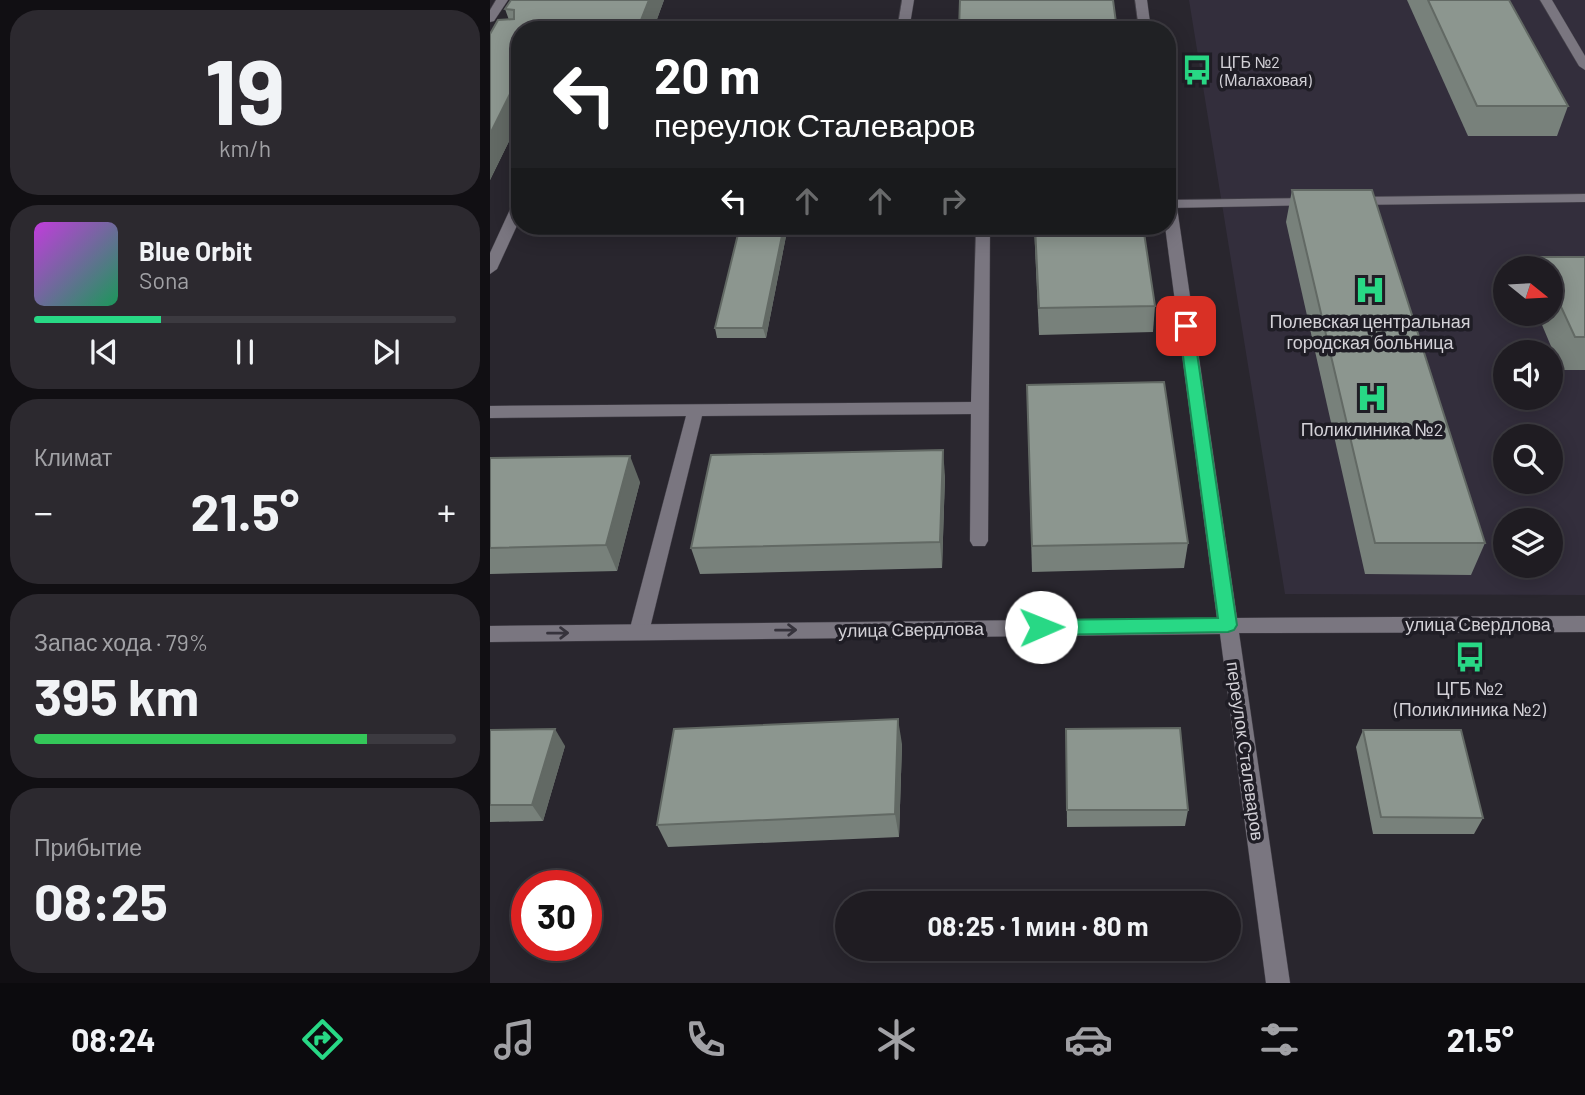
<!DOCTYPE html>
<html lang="ru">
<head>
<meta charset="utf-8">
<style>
	body { margin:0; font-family:Barlow,sans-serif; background:#2c292f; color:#f1f3f6; height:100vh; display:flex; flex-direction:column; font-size:26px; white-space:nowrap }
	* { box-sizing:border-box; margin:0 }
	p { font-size:23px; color:#a1a1a5 }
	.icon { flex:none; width:38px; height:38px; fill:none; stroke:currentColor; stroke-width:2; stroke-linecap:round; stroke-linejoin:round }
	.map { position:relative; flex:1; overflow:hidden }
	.sheet { display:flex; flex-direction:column; gap:10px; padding:10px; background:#110f13; width:490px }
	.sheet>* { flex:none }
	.top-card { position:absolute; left:21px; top:21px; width:665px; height:214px; border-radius:28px; box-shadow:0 4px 18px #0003,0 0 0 2px #3c3a40; background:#202124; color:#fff; overflow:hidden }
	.needle { width:46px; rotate:108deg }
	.tools { position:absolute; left:1003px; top:256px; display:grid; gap:14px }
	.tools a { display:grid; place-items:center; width:70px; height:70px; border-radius:50%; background:#1f1c22; box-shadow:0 4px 18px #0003,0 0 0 2px #3c3a40; font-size:35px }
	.speed { position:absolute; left:21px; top:870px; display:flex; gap:14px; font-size:35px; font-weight:700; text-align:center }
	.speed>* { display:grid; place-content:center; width:91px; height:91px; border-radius:50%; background:#1f1c22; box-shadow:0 4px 18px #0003,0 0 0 2px #3c3a40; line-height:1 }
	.speed .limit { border:10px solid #d22; background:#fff; color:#111 }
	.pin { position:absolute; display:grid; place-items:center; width:60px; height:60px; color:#fff; margin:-30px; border-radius:14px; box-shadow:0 4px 10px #0006 }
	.me { position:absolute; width:77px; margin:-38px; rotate:89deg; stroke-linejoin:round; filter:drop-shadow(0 0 5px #0008) }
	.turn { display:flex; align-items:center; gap:24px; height:147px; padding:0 28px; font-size:32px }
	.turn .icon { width:91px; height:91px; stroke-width:2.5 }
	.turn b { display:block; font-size:49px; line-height:60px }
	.lanes { display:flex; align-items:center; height:66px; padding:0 28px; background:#0003; justify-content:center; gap:35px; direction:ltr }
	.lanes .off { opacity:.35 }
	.big { font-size:52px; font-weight:700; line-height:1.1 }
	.sheet .widget { flex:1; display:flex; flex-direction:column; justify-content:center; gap:10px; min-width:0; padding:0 24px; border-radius:28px; background:#2c292f }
	.sheet .dial { align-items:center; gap:0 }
	.dial b { font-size:91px; line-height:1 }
	.song { display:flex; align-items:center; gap:21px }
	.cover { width:84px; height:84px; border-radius:10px; background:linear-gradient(135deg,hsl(290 70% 55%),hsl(150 70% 35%)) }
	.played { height:7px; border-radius:4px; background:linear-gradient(90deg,#28d885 30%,#3c3a40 30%) }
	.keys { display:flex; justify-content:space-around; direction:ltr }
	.heat { display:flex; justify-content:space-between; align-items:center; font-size:38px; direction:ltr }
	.charge { height:10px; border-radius:5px; background:linear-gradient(90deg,#34c759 79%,#3c3a40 0) }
	.trip { position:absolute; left:345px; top:891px; width:406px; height:70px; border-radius:35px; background:#1f1c22; box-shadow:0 4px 18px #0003,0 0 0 2px #3c3a40; font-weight:700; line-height:70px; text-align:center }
	.dock { display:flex; height:112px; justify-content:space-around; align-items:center; background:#0c0b0e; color:#a1a1a5 }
	.dock .icon { width:49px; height:49px }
	.dock .on { color:#28d885 }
	.dock b { font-size:32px; color:#f1f3f6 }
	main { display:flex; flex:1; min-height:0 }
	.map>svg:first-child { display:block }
</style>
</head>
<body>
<main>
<section class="sheet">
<div class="widget dial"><b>19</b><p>km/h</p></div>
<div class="widget">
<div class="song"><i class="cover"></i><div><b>Blue Orbit</b><p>Sona</p></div></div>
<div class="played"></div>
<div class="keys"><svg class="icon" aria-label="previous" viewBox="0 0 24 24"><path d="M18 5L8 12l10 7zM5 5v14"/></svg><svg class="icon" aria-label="pause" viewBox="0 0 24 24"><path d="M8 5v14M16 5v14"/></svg><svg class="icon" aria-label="next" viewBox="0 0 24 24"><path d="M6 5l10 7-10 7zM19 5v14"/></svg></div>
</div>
<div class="widget"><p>Климат</p>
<div class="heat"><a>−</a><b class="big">21.5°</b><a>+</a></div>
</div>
<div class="widget"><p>Запас хода · 79%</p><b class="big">395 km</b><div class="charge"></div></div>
<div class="widget"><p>Прибытие</p><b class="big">08:25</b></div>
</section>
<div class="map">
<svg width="1095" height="983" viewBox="0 0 1095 983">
	<rect width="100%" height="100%" fill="#29262e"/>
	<path fill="#332e3c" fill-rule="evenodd" d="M699,0H1095V595L795,594ZM1015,268H1060V313H1015ZM1015,352H1060V397H1015ZM1015,436H1060V481H1015ZM1015,520H1060V565H1015Z"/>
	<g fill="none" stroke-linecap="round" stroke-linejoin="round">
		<g stroke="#444149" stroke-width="1">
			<g id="lane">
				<path d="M6,0H18L4,21L0,22V10Z"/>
				<path d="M412,0H424L419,30H407Z"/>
				<path d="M1050,0H1062L1095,56V70L1089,66Z"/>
				<path d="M1095,194V202L865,205L858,201L865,197Z"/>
				<path d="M823,198L830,202L828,205L677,208L679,200Z"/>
				<path d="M30,199V219L7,269L0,274V253L23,203Z"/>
				<path d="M486,226H500L498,541L495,546H483L480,541L481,414L212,416L159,632L156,638L149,640L142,638L139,632L196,416L0,418V406L481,402Z"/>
			</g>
		</g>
		<g stroke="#444149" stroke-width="1">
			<g id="street">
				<path d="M645,0H657L661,30H649Z"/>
				<path d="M677,183L684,187L747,618L1095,616V632L749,633L800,983H776L730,634L0,642V626L727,618L675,226Z"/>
			</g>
		</g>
		<use href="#lane" fill="#7a7680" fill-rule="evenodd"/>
		<use href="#street" fill="#7a7680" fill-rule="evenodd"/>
	</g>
	<g fill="#78817b">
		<path d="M21,0H174L163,30H30V119L0,180V34L19,20L15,9Z"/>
		<path d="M917,0H1019L1078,106L1067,136H978Z"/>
		<path d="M802,190L995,543L981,575L875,574L796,222Z"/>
		<path d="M298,226L276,338H227L225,328Z"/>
		<path d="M544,226H653L665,306L663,332L549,335Z"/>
		<path d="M1049,257H1095V370H1071L1047,313H1060V268H1045Z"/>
		<path d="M537,385L698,543L694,568L542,572Z"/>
		<path d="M0,458L150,482L127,571L0,574Z"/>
		<path d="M455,476L452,568L210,574L201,548Z"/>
		<path d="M576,729L698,810L695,826L577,827Z"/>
		<path d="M0,730L75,746L53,821L0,822Z"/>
		<path d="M873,730L993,818L984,834H883L866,747Z"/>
		<path d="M412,744L409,837L178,847L167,825Z"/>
	</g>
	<g fill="#626964">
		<path d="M159,0H174L163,30H147Z"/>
		<path d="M25,84L30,97V119L0,180V134Z"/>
		<path d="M294,226H298L276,338L273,328Z"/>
		<path d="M453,450L455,476L452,568L450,542Z"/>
		<path d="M140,456L150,482L127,571L116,545Z"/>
		<path d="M408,719L412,744L409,837L405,814Z"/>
		<path d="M65,729L75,746L53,821L42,805Z"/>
	</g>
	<g fill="#8c968f" stroke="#626964" stroke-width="2">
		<path d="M21,0H159L147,30H30V84H25L0,134V34L8,20L24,19V10L15,9Z"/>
		<path d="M470,0H623L627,30H469Z"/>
		<path d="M938,0H1019L1078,106H987Z"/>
		<path d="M802,190H882L995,543H885Z"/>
		<path d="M250,226H294L273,328H225Z"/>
		<path d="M545,226H653L665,306L549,308Z"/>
		<path d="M1049,257H1095V337H1085L1060,283V268H1054Z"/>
		<path d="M674,382L698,543L542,546L537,385Z"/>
		<path d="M453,450L450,542L201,548L221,455Z"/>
		<path d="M140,456L116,545L0,548V458Z"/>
		<path d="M408,719L405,814L167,825L184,729Z"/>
		<path d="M690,728L698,810H577L576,729Z"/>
		<path d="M65,729L42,805H0V730Z"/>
		<path d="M873,730H971L993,818L891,817Z"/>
	</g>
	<defs><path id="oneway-shaft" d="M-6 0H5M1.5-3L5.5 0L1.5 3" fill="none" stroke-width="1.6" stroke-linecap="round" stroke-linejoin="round" transform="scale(1.75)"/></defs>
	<g stroke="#36333c">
		<use href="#oneway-shaft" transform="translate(296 630) rotate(-1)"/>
		<use href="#oneway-shaft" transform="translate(68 633) rotate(-1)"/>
	</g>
	<path fill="#28d885" stroke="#1a8c56" stroke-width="2" d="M696,321L703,326L747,625L744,630L738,632L551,635L544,632L542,627L544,622L551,620L728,618L689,326Z"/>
	<defs>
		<g id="bus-bare" transform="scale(2.415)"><path d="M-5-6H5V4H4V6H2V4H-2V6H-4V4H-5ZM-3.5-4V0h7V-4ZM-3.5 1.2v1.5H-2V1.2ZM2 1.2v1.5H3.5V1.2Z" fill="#28d885" stroke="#1f1d25" stroke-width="2.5" paint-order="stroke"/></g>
		<g id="hospital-bare" transform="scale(2.415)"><path d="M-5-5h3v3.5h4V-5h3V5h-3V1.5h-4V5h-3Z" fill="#28d885" stroke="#1f1d25" stroke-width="2.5" paint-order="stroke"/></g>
	</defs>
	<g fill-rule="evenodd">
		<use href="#bus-bare" x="707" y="70"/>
		<use href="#hospital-bare" x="880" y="290"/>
		<use href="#hospital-bare" x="882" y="398"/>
		<use href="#bus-bare" x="980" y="657"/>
	</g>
	<g text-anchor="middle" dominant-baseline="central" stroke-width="7" stroke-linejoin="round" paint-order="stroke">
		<g font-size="16" fill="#d3d1d7" stroke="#1f1d25" text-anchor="start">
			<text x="730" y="61">ЦГБ №2<tspan x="730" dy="18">(Малаховая)</tspan></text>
		</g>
		<g font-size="18" fill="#d3d1d7" stroke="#1f1d25">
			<text x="880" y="321">Полевская центральная<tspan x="880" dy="21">городская больница</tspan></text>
			<text x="882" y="429">Поликлиника №2</text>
			<text x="980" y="688">ЦГБ №2<tspan x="980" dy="21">(Поликлиника №2)</tspan></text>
		</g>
		<g font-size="18" fill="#d3d1d7" stroke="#1f1d25">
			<text x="988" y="624">улица Свердлова</text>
			<text transform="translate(421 629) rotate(-1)">улица Свердлова</text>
			<text transform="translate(756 751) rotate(82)">переулок Сталеваров</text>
		</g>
	</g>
</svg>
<div class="tools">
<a><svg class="needle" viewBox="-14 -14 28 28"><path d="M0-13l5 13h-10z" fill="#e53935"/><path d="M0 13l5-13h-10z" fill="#a1a1a5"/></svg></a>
<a><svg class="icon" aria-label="sound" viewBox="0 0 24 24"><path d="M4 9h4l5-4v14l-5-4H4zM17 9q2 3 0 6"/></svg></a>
<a><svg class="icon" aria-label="search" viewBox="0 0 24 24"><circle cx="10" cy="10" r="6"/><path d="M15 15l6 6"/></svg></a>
<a><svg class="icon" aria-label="layers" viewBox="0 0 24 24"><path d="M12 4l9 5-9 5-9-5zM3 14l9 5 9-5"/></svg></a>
</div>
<div class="speed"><div class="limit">30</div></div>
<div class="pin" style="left:696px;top:326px;background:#d93025"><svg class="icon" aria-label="arrive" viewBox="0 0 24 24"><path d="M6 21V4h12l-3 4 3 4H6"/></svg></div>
<svg class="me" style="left:551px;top:627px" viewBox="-20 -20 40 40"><circle r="19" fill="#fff"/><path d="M0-13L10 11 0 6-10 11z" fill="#28d885"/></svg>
<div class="trip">08:25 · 1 мин · 80 m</div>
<div class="top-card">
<div class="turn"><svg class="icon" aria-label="left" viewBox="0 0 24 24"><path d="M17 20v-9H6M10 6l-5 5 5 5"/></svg><div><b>20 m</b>переулок Сталеваров</div></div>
<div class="lanes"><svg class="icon" aria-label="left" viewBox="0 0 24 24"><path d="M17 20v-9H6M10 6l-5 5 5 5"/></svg><svg class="icon off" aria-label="ahead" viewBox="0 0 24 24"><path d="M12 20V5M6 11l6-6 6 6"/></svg><svg class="icon off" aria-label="ahead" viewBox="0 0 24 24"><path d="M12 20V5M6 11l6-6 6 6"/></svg><svg class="icon off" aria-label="right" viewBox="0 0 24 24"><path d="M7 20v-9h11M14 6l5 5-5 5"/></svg></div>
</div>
</div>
</main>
<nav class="dock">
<b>08:24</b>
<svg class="icon on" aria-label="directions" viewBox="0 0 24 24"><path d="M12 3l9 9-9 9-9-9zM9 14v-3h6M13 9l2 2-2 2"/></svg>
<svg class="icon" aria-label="music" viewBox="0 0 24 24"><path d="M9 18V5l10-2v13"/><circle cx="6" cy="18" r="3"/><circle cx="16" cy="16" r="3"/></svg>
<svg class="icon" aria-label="phone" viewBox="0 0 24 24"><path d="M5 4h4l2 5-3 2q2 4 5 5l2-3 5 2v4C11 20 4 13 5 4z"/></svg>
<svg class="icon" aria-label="climate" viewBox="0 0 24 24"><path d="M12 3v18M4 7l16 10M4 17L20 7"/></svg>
<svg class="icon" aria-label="car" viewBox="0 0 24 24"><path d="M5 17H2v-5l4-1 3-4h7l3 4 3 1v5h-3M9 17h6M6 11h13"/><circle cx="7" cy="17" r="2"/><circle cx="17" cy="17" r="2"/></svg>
<svg class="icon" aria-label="filters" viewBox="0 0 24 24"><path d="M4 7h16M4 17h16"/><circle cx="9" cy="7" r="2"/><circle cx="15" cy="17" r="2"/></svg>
<b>21.5°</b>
</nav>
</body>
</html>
